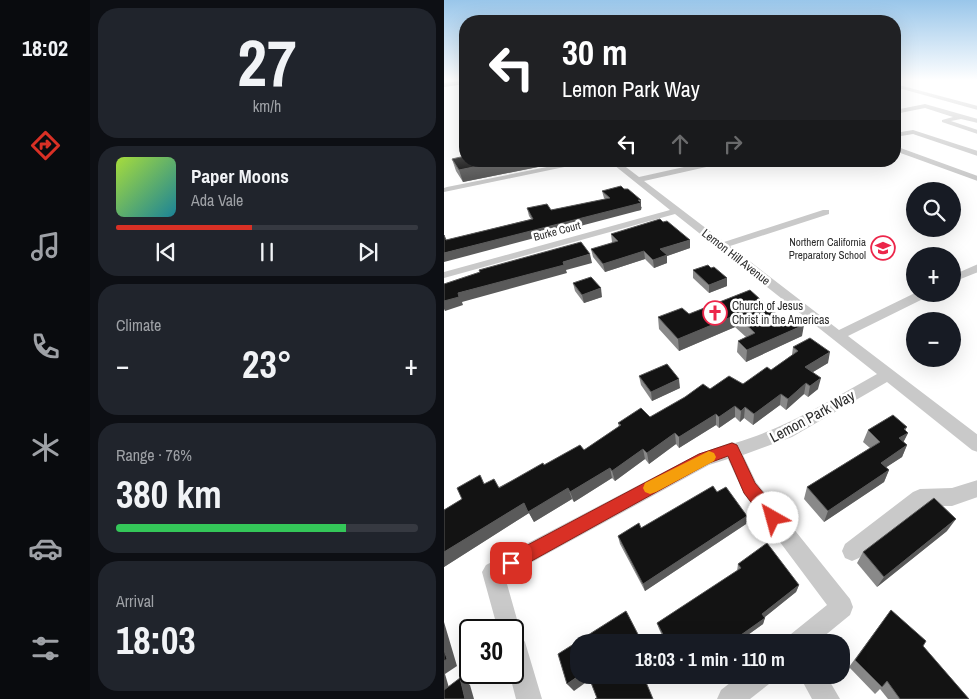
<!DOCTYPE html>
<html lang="en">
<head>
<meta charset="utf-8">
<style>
	body { margin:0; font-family:"Archivo Narrow",sans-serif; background:#20242c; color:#f1f3f6; height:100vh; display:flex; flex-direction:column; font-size:19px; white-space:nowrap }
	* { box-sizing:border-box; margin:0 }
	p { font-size:16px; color:#9ea1a6 }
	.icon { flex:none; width:28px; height:28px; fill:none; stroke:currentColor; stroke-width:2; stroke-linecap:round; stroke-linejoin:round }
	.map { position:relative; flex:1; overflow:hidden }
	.sheet { display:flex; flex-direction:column; gap:8px; padding:8px; background:#0d0f14; width:354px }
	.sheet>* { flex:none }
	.top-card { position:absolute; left:15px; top:15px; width:442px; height:152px; border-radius:20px; box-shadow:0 5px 20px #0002; background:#202124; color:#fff; overflow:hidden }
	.fabs { position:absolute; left:462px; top:182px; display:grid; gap:10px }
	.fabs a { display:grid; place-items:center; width:55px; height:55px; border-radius:50%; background:#171b24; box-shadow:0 5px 20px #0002; font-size:25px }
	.speed { position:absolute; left:15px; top:619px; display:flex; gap:10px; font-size:25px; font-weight:700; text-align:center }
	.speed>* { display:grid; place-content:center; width:65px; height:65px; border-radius:50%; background:#171b24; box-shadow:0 5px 20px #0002; line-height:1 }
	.speed .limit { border:2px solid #111; border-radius:8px; background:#fff; color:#111 }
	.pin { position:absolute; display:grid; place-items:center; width:42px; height:42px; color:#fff; margin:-21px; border-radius:10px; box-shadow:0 2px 8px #0006 }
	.me { position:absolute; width:55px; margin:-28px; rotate:322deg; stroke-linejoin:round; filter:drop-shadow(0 0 4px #0008) }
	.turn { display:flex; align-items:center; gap:18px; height:105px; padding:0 20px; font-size:22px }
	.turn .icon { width:65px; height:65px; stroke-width:2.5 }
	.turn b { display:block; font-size:35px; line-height:42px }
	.lanes { display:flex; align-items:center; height:48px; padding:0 20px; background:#0003; justify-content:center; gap:25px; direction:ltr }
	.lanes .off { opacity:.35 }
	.big { font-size:38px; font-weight:700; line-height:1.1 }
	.sheet .card { flex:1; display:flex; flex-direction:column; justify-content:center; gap:8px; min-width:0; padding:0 18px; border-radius:20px; background:#20242c }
	.sheet .dial { align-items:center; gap:0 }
	.dial b { font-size:65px; line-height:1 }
	.song { display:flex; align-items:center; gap:15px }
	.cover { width:60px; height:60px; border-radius:8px; background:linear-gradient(135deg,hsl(80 70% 55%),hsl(190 70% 35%)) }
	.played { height:5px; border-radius:2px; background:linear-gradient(90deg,#d93025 45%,#363941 45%) }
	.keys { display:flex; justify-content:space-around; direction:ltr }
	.heat { display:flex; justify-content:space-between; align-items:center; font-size:28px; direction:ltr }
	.charge { height:8px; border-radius:4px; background:linear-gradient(90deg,#34c759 76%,#363941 0) }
	.trip { position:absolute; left:126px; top:634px; width:280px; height:50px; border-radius:20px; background:#171b24; box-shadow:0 5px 20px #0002; font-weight:700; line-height:50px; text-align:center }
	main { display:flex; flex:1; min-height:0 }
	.tab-bar { display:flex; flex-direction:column; width:90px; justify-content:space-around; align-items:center; background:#090b0e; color:#9ea1a6 }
	.tab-bar .icon { width:35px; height:35px }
	.tab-bar .current { color:#d93025 }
	.tab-bar b { font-size:22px; color:#f1f3f6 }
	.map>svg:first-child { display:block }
</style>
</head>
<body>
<main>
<nav class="tab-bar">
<b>18:02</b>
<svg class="icon current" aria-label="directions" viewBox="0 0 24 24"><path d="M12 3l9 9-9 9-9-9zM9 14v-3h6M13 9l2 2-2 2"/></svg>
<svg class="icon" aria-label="music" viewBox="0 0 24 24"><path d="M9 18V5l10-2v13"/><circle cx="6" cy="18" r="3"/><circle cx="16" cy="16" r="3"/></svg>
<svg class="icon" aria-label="phone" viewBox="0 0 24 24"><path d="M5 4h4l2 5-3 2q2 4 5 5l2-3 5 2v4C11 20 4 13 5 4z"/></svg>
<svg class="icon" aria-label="climate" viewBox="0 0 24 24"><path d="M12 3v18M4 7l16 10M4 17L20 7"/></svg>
<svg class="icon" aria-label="car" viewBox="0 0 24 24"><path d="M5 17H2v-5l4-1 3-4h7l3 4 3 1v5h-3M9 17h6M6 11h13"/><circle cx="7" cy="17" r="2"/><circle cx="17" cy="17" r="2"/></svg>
<svg class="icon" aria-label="filters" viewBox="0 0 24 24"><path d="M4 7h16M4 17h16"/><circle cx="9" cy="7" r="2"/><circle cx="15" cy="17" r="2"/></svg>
</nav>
<section class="sheet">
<div class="card dial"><b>27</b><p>km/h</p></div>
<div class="card">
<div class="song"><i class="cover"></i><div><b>Paper Moons</b><p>Ada Vale</p></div></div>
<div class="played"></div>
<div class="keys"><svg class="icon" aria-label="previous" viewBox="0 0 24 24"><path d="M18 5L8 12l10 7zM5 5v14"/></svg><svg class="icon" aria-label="pause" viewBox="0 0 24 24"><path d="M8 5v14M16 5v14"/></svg><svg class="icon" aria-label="next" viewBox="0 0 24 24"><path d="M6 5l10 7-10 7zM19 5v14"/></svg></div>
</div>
<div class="card"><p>Climate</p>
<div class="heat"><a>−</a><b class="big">23°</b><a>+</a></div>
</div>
<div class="card"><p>Range · 76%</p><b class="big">380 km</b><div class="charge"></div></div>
<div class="card"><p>Arrival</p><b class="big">18:03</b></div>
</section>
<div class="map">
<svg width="534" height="699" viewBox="0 0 534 699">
	<rect width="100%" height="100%" fill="#fff"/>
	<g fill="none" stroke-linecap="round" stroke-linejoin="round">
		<g fill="#c9c9c9" fill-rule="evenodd">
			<path d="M451,84L534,106V110L451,87Z"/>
			<path d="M481,104L534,119V123L517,119L507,121L534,130V134L498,122V120L509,117L481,108L451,114V110Z"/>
			<path d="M469,130L534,151V156L469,134L451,137V133Z"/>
			<path d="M451,146L534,176V181L451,151Z"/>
			<path d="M133,161H149L0,192V188L3,187Z"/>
			<path d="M165,161H174L195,177L267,161H289L200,181L280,242L379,210H385V214L286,246L395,330L471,293L485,294L483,297L404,336L534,435V452L528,450L443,382L348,437L299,455L312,482L406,599L409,607L406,615L373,642H343L347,634L383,605L300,494L284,459L265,465L61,577L76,630L75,633L81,642L98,699H72L65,672H69V630H54L38,572L42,565L254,454L288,442L291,443C342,428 387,400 433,374L231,214L0,278V272L226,210Z"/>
			<path d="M534,264V272L509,282V275Z"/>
			<path d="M534,480V497L508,506H480L415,558L408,561L401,558L398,551L401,544L469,492L476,489L508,488Z"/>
			<path d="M296,675H328L325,684L306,699H273L277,690Z"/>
			<path d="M355,675H382L396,699H368Z"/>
		</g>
		<path fill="#a4a4a4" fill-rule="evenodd" d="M21,80V84L0,87V83Z"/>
	</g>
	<g fill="#898989">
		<path d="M8,159L21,161H108L109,164L19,182L12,171Z"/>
		<path d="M158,191L198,207L197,210L2,240L87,219L85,216L83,208L107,210L161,199L160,198Z"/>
		<path d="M167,234L246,248L223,256V263L210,268L201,259L161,272L149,257L147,249L169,243L168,242Z"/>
		<path d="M249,270L283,286L265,293L249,278Z"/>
		<path d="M129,283L158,297L140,303L131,291Z"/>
		<path d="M306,290L340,321L358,336L302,362L293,352L294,341L302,337L291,327L235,351L215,329L214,317L245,314Z"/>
		<path d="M349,347L384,363L369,372L374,389L364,397L360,394L342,410L336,405L309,425L300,418L296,422L291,417L275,428L272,425L235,448L232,444L205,464L201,459L171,481L168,478L130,502L128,499L90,522L85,513L0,567V510L18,499L41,484L55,487L100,465L140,450L175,427L174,423L206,417L266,389L299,384L327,370L348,355Z"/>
		<path d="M195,376L236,388L208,401L197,385Z"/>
		<path d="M424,430L461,431L464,433L459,442L463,445L458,457L442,467L445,470L440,482L380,522L360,499L363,487L426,448L419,442Z"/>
		<path d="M273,492L303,516L302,524L201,591L176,544L174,536L197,528Z"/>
		<path d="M503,531L433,587L413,563L419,552Z"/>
		<path d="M294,564L355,585L352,592L321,617L319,624L294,642H221L215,629L213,623L293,571Z"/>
		<path d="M447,610L479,646L525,699H444L436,689L431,694L405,667Z"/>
	</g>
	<g fill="#5a5a5a">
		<path d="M59,161H108L109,164L19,182L15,170Z"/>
		<path d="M197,200V210L0,262V253Z"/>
		<path d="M246,240V248L223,256V263L210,268L209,260L216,249Z"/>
		<path d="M200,251L201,259L161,272L159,264Z"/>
		<path d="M146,254L148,263L122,270L123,273L18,302L19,305L1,311L0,309V301L14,293Z"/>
		<path d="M283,278V286L265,293V285Z"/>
		<path d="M157,288L158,297L140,303L138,295Z"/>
		<path d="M292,315L291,327L235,351L234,339Z"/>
		<path d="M360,325L358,336L302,362L303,350Z"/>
		<path d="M386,352L384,363L359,378L361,367Z"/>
		<path d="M377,378L374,389L364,397L366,386Z"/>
		<path d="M235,379L236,388L208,401L207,392Z"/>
		<path d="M362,383L360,394L342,410L344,399Z"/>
		<path d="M337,394L336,405L309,425L310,414Z"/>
		<path d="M291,406V417L275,428V417Z"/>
		<path d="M301,407L300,418L296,422L297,411Z"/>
		<path d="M272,414V425L235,448V437Z"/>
		<path d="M463,427L458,436L464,433L458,445L450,450L460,429Z"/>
		<path d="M231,433L232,444L205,464L203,453Z"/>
		<path d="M463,445L458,457L432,474L437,463Z"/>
		<path d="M199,449L201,459L171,481L168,471Z"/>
		<path d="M166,468L168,478L130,502L126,492Z"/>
		<path d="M445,470L440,482L380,522L384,511Z"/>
		<path d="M124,488L128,499L90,522L85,513L0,567V552L80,503Z"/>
		<path d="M303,516L302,524L201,591L199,584Z"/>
		<path d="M512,519L503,531L433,587L440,577Z"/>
		<path d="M355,585L352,592L317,620L318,614Z"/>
		<path d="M321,618L319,624L294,642H287Z"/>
		<path d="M0,622L13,666L1,674L8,698L0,693Z"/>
		<path d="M136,675H145L148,678L130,691L123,684Z"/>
		<path d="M242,675H250L240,682L239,677Z"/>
		<path d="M16,678L26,685L30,699H21Z"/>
	</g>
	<g fill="#131313" stroke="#5a5a5a">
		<path d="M21,156V161H59L15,170L8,159Z"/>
		<path d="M177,186L180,189H184L197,200H194L197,203L0,253V235L2,240L89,219L83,208L103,204L107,210L166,198L158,191Z"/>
		<path d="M216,219L219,222L223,221L246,240L216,249L223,255L209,260L200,251L159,264L147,249L174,241L167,234Z"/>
		<path d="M137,242L146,254L119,262L120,265L14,293L15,297L0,301V284L36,272L35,270Z"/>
		<path d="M264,265L267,268L270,267L283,278L265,285L249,270Z"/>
		<path d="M147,277L157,288L138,295L129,283Z"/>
		<path d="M306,290L340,321L360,325L303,350L294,341L311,333L292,315L234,339L214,317L238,308L245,314Z"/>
		<path d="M366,338L386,352L361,367L377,378L366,386L362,383L344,399L337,394L310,414L301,407L297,411L291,406L275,417L272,414L235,437L231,433L203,453L199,449L168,471L166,468L126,492L124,488L84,512L80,503L0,552V510L18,499L13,488L36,475L40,484L50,479L55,488L99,463L100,465L136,445L140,450L177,425L174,423L197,408L206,417L241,397L259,384L266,389L285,376L299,384L323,367L327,370L354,351L349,347Z"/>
		<path d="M223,364L235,379L207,392L195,376Z"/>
		<path d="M449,415L463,427L460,429L464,433L455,438L463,445L437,463L445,470L384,511L363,487L436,442L424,430Z"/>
		<path d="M269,486L273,492L282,487L303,516L199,584L174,536L195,523L197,528Z"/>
		<path d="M490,498L512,519L440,577L419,552Z"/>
		<path d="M323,543L355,585L318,614L321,618L287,642H223L213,623L297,568L294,564Z"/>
		<path d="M447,610L482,641L479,646L525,699H456L443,681L438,687L411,660Z"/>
		<path d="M182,611L198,642H135V675H136L123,684L114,654Z"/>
		<path d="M0,650L3,659L0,661Z"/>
		<path d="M144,675H199L209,699H151L153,698Z"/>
		<path d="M16,678L21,699H0V690Z"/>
	</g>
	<linearGradient id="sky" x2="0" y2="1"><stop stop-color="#99c6ea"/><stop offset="0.45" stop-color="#fff"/><stop offset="1" stop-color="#fff" stop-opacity="0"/></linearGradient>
	<rect width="534" height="178" fill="url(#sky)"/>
	<path fill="#d93025" stroke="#8d1f18" d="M288,443L293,445L311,483L335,512L337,518L335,523L329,525L323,523L300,493L284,456L265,463L73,569L67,571L61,569L58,563L61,557L255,454Z"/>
	<path fill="#f59e0b" d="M265,451L270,453L272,457L270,461L212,492L206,494L201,492L199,488L201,483Z"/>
	<defs>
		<g id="school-ring" transform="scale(1.25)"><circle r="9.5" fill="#fff" stroke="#ec264a" stroke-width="1.5"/><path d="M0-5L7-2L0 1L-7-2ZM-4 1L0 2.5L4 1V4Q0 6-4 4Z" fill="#ec264a"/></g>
		<g id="church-ring" transform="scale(1.25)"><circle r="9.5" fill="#fff" stroke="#ec264a" stroke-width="1.5"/><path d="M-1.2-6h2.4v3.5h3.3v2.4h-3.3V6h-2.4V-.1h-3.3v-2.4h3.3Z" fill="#ec264a"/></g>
	</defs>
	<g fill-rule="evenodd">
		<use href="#school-ring" x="439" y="248"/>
		<use href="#church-ring" x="271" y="313"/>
	</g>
	<g text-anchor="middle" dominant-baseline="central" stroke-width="5" stroke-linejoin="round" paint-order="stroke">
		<g font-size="11" fill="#2c2c2c" stroke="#fff">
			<text transform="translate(113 231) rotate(-15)">Burke Court</text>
		</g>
		<g font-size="11" fill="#2c2c2c" stroke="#fff" text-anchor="end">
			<text x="422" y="242">Northern California<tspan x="422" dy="13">Preparatory School</tspan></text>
		</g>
		<g font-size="12" fill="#2c2c2c" stroke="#fff">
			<text transform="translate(292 257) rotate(38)">Lemon Hill Avenue</text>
		</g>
		<g font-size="12" fill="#2c2c2c" stroke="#fff" text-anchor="start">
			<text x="288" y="306">Church of Jesus<tspan x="288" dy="14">Christ in the Americas</tspan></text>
		</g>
		<g font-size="15" fill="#2c2c2c" stroke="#fff">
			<text transform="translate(368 416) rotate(-28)">Lemon Park Way</text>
		</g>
	</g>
</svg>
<div class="fabs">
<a><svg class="icon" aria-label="search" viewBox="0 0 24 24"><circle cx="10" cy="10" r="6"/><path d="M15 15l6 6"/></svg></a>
<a>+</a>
<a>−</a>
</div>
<div class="speed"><div class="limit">30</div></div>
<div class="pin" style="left:67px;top:563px;background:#d93025"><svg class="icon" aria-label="arrive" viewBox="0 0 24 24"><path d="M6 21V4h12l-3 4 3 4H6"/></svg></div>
<svg class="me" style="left:329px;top:518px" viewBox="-20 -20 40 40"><circle r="19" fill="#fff"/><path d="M0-13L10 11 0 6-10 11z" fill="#d93025"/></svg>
<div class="trip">18:03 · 1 min · 110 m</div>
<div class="top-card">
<div class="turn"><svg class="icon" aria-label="left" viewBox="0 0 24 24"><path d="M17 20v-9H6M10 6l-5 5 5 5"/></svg><div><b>30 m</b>Lemon Park Way</div></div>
<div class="lanes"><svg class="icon" aria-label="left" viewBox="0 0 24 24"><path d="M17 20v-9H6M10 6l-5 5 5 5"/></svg><svg class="icon off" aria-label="ahead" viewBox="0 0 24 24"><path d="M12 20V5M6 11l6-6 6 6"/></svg><svg class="icon off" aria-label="right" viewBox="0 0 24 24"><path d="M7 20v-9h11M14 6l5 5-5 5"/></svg></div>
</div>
</div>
</main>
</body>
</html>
